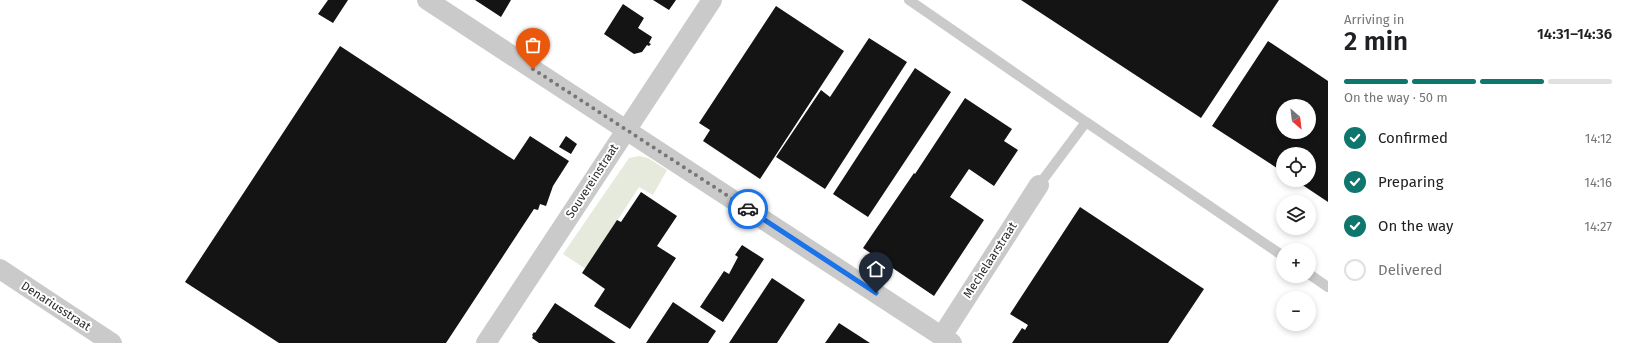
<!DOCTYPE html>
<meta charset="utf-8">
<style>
:root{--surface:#fff;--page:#f6f6f6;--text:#202124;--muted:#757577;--line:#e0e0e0;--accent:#0f766e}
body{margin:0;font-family:"Fira Sans",sans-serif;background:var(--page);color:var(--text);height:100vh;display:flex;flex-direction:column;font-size:15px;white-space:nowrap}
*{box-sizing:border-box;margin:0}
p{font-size:13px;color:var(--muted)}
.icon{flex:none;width:22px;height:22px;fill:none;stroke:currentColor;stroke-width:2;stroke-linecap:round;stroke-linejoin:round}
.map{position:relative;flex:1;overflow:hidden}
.side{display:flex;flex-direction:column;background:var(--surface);width:300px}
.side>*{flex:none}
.needle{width:26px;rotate:152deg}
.fabs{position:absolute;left:1276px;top:99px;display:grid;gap:8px}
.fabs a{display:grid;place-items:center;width:40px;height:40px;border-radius:50%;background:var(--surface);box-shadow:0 2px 6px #0003;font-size:20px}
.pin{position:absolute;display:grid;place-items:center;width:34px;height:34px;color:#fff;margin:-41px -17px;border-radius:50% 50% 50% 0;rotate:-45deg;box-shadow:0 0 4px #0007}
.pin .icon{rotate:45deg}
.courier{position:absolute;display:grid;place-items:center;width:40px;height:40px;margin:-20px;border:3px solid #1a73e8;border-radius:50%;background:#fff;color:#222;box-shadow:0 1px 5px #0007}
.headline em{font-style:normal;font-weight:600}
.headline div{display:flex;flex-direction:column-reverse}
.headline{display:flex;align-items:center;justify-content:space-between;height:68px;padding:0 16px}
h1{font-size:26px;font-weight:600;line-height:30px}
.bar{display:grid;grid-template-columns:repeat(4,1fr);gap:6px 4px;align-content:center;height:48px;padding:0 16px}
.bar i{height:5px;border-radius:3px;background:var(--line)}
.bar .on{background:var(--accent)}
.bar p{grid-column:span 4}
ol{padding:0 16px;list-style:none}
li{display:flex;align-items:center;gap:12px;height:44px}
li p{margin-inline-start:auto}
li .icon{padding:4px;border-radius:50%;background:var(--accent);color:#fff;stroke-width:4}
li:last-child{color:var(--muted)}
li i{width:22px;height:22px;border:2px solid var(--line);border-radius:50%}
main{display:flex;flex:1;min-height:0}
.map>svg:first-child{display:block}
.green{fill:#e5eadc}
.building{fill:#141414;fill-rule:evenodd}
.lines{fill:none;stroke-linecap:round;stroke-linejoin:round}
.lane{stroke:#cacaca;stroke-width:10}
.street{stroke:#cacaca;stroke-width:20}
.done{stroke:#767676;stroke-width:4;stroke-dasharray:0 7.2}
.route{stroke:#1a73e8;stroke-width:5}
.labels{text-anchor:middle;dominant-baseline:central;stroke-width:4;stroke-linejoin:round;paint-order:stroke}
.street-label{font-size:12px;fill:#2d2d2d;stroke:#fff}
</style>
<main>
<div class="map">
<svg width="1328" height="343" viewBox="0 0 1328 343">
<rect width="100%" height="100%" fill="#fff"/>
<path class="green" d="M639 156 648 158 667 170 653 195 639 187 586 269 563 254 629 158Z"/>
<path class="building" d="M328 0H348L333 23 318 14Z
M475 0H511L501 17Z
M653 0H676L669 10Z
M1021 0H1279L1201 118Z
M623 4 644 18 638 28 652 37 649 43 651 44 649 46 647 45 642 52 634 54 604 34Z
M776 6 844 51 760 179 703 141 710 130 699 123Z
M869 38 907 62 825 189 776 157 821 90 830 97Z
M1268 41 1328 81V202L1295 180H1309V154H1283V172L1212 126ZM1283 106H1309V132H1283Z
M340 46 514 160 530 136 569 161 553 186 546 206 540 204 538 210 534 209 446 343H279L185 282Z
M915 68 951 92 868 217 833 194Z
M965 98 1012 129 1004 141 1018 150 994 186 969 169 950 197 984 220 934 296 863 248 914 173 915 174Z
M566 136 577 144 571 154 559 147Z
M641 192 677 216 657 246 676 258 630 329 594 306 605 289 582 273 617 220 621 222Z
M1080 207 1204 289 1168 343H1012L1022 328 1025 330 1028 325 1010 314Z
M742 245 764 259 723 322 700 307 724 271 729 274 738 257 735 255Z
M772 278 805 300 777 343H729Z
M673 302 716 331 708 343H646Z
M555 303 616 343H539L532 338 533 336 532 335 534 332 535 333Z
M839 323 870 343H825Z"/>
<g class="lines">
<path class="lane" d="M909 0 1086 122
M1039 185 1086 122 1283 256
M1309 274 1328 287"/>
<path class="street" d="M427 0 952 343
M0 269 112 343
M942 336 1039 185
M486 343 712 0"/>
</g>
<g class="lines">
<path class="done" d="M533 69 748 209"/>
<path class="route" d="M748 209 876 293"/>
</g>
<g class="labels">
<g class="street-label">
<text transform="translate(592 181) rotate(-57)">Souvereinstraat</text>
<text transform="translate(990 260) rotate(-57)">Mechelaarstraat</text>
<text transform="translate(56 306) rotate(33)">Denariusstraat</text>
</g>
</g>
</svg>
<div class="fabs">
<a><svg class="needle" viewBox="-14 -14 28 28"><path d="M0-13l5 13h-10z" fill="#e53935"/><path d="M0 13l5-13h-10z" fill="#757577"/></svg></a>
<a><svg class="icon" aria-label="locate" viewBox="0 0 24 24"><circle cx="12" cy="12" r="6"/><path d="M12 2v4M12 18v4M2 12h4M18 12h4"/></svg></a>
<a><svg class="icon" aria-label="layers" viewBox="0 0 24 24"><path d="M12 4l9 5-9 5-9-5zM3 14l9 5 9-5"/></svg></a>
<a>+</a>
<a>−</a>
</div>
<div class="pin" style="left:533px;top:69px;background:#ea580c"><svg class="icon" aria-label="bag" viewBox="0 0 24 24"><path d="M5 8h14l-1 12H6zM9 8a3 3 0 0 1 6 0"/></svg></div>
<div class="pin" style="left:876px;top:293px;background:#1f2937"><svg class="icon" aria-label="home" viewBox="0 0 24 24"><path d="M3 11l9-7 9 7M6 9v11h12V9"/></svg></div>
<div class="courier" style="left:748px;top:209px"><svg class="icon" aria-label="car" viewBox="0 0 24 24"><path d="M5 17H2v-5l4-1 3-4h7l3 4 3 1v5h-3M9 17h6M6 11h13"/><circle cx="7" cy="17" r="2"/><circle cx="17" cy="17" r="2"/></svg></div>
</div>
<section class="side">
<div class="headline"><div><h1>2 min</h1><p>Arriving in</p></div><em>14:31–14:36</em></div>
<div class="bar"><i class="on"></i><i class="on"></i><i class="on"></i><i></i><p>On the way · 50 m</p></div>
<ol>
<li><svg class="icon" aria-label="check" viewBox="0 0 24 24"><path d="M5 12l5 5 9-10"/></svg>Confirmed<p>14:12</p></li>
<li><svg class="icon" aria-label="check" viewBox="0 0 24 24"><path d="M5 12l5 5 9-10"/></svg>Preparing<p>14:16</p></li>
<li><svg class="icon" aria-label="check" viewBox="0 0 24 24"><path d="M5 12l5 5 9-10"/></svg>On the way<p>14:27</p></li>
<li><i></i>Delivered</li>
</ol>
</section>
</main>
